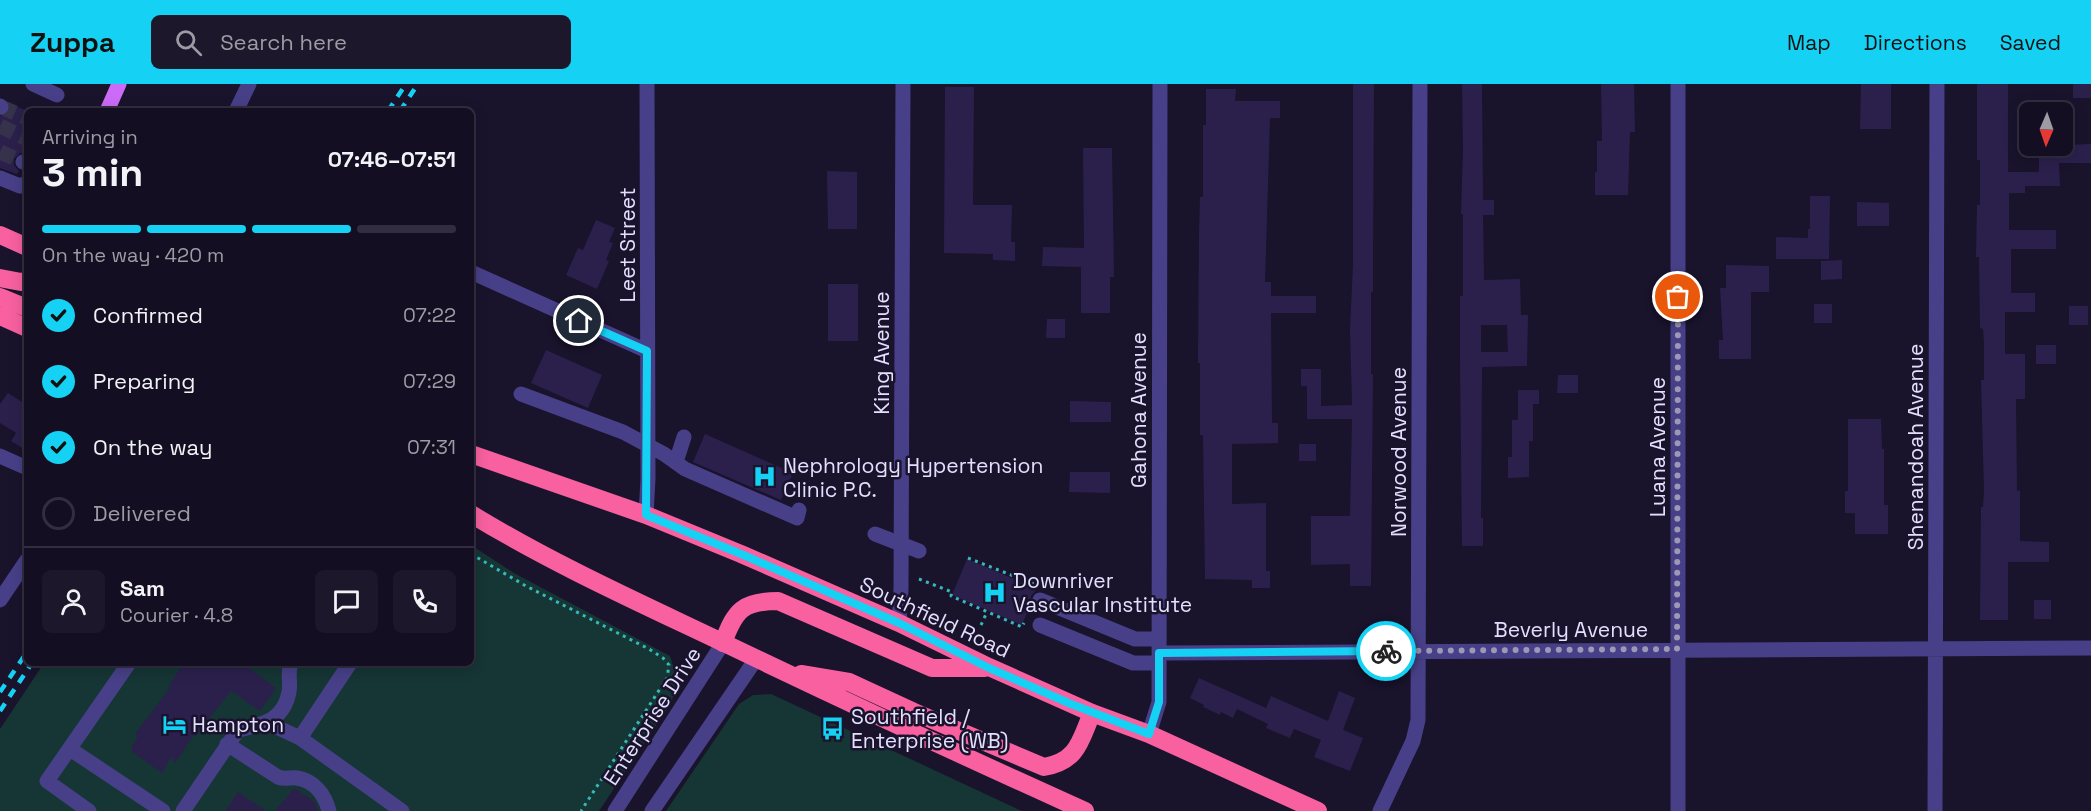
<!DOCTYPE html>
<meta charset="utf-8">
<style>
:root{--surface:#130e21;--page:#1c172a;--text:#f1f3f6;--muted:#9d9ca5;--line:#322e3f;--accent:#15d1f4}
body{margin:0;font-family:"Space Grotesk",sans-serif;background:var(--page);color:var(--text);height:100vh;display:flex;flex-direction:column;font-size:22px;white-space:nowrap}
*{box-sizing:border-box;margin:0}
p{font-size:20px;color:var(--muted)}
.icon{flex:none;width:33px;height:33px;fill:none;stroke:currentColor;stroke-width:2;stroke-linecap:round;stroke-linejoin:round}
.map{position:relative;flex:1;overflow:hidden}
.details{position:absolute;left:24px;top:24px;width:450px;height:558px;display:flex;flex-direction:column;background:var(--surface);border-radius:9px;box-shadow:0 3px 15px #0003,0 0 0 2px var(--line)}
.details>*{flex:none}
.needle{width:39px;rotate:182deg}
.controls{position:absolute;left:2019px;top:18px;display:grid;gap:12px}
.controls a{display:grid;place-items:center;width:54px;height:54px;border-radius:9px;background:var(--surface);box-shadow:0 3px 15px #0003,0 0 0 2px var(--line);font-size:30px}
.pin{position:absolute;display:grid;place-items:center;width:51px;height:51px;color:#fff;margin:-26px;border:3px solid #fff;border-radius:50%;box-shadow:0 2px 6px #0007}
.courier{position:absolute;display:grid;place-items:center;width:60px;height:60px;margin:-30px;border:4px solid #15d1f4;border-radius:50%;background:#fff;color:#222;box-shadow:0 2px 8px #0007}
.summary em{font-style:normal;font-weight:700}
.summary div{display:flex;flex-direction:column-reverse}
.summary{display:flex;align-items:center;justify-content:space-between;height:102px;padding:0 18px}
h1{font-size:39px;font-weight:700;line-height:45px}
.bar{display:grid;grid-template-columns:repeat(4,1fr);gap:9px 6px;align-content:center;height:72px;padding:0 18px}
.bar i{height:8px;border-radius:4px;background:var(--line)}
.bar .selected{background:var(--accent)}
.bar p{grid-column:span 4}
.line{display:flex;align-items:center;gap:15px;padding:0 18px;border-top:2px solid var(--line)}
.line div{flex:1}
.round{display:grid;place-items:center;flex:none;width:63px;height:63px;border-radius:9px;background:var(--page)}
ol{padding:0 18px;list-style:none}
li{display:flex;align-items:center;gap:18px;height:66px}
li p{margin-inline-start:auto}
li .icon{padding:6px;border-radius:50%;background:var(--accent);color:#111;stroke-width:4}
li:last-child{color:var(--muted)}
li i{width:33px;height:33px;border:3px solid var(--line);border-radius:50%}
header{display:flex;align-items:center;gap:36px;box-sizing:border-box;height:84px;padding:0 30px;background:var(--accent);color:#111}
header strong{font-size:28px}
nav{display:flex;gap:33px;margin-inline-start:auto;font-size:21px}
.search{width:420px;height:54px;background:var(--page);display:flex;align-items:center;gap:15px;box-sizing:border-box;padding:0 21px;border-radius:9px;color:var(--muted);font-size:22px}
.map>svg:first-child{display:block}
.green{fill:#163535}
.building{fill:#2b204c;fill-rule:evenodd}
.lines{fill:none;stroke-linecap:round;stroke-linejoin:round}
.minor-tunnel{stroke:#37324c;stroke-width:15;stroke-dasharray:15 8;stroke-linecap:butt}
.path{stroke:#37b9b9;stroke-width:3;stroke-dasharray:3 4.5;stroke-linecap:butt}
.minor{stroke:#474088;stroke-width:15}
.major{stroke:#cb6bf8;stroke-width:15}
.highway{stroke:#f860a0;stroke-width:18}
.rail{stroke:#15d1f4;stroke-width:4.5;stroke-dasharray:9 8;stroke-linecap:butt}
.done{stroke:#9d98b4;stroke-width:6;stroke-dasharray:0 10.8}
.route{stroke:#15d1f4;stroke-width:8}
.labels{text-anchor:middle;dominant-baseline:central;stroke-width:5;stroke-linejoin:round;paint-order:stroke}
.street-label{font-size:21px;fill:#e4dffe;stroke:#19132c}
.poi-label{font-size:21px;fill:#e4dffe;stroke:#19132c;text-anchor:start}
</style>
<header>
<strong>Zuppa</strong>
<div class="search"><svg class="icon" aria-label="search" viewBox="0 0 24 24"><circle cx="10" cy="10" r="6"/><path d="M15 15l6 6"/></svg>Search here</div>
<nav><a>Map</a><a>Directions</a><a>Saved</a></nav>
</header>
<div class="map">
<svg width="2091" height="727" viewBox="0 0 2091 727">
<rect width="100%" height="100%" fill="#19132c"/>
<path class="green" d="M471 461 514 489 670 572C677 593 679 600 670 621L599 727H0V645L44 579H471Z
M771 610 1022 727H666L739 620 753 611Z"/>
<path class="building" d="M1353 0H1374L1373 172V208H1371V290H1373L1371 502H1350V480L1311 481V432H1350L1352 335H1307V302H1301V285H1321V322L1352 321 1350 245 1353 180Z
M1462 0H1482L1483 116H1494V131H1483L1484 196 1520 195 1521 231H1528L1527 282 1482 283 1481 434H1483V462H1462L1460 277V212H1463V130H1461L1463 65ZM1481 241H1507L1508 268H1481Z
M1601 0H1634L1635 48H1630L1628 111H1595V88H1597V57H1602Z
M1861 0H1891V45H1860Z
M1977 0H2008V88H2039V62L2091 60V79H2059L2060 102H2025V109H2009V146H2056V165H2011V209H2035V228H2005V270H2025V315H2016L2017 407 2020 406V457L2049 458V478H2008V536H1980L1981 423H1983L1984 407 1981 296H1984V258L1983 245 1980 244 1979 173H1976L1977 121H1980V76H1977Z
M2073 0H2091V14H2073Z
M945 3H974L973 121H1012L1011 158H1015V177L993 176V170L944 169Z
M1206 5H1236L1235 17H1280V34H1270L1265 198H1271V212H1316V229H1271L1272 339H1278V359L1232 360V420L1266 419V487H1270V504H1252V496L1205 495 1203 351H1200V279H1198L1199 149 1200 113H1203V41H1206Z
M9 19 27 27V69H20L14 75V81L19 87 17 90 0 84V32L8 29 10 25Z
M1083 64H1112L1114 193H1110V229H1081V183L1042 182 1043 163 1084 164Z
M827 87 857 88V145H828Z
M1810 112H1830L1829 175H1776V153L1808 154V145H1810Z
M1857 118 1889 119V142H1857Z
M596 136 615 144 609 158 613 159 606 176 609 177 597 205 566 191 578 164 583 166Z
M1842 176V195L1821 196V177Z
M1726 181 1769 182V208H1751V275H1719V256H1723L1720 204H1726Z
M828 200H858V257H828Z
M1814 220H1832V239H1814Z
M2069 222H2088V241H2069Z
M1047 235H1065V254H1046Z
M2036 261H2056V280H2036Z
M546 266 602 291 588 324 531 299Z
M1558 291H1578V309H1557Z
M1518 306H1539V320H1533V357H1529V393L1508 394V373H1512V336H1518Z
M8 309 27 321V367L11 357 16 349 0 339V320Z
M1070 317 1111 318V338H1070Z
M1848 335H1881L1882 365H1884V421H1888V450H1855V429H1845V407H1848Z
M705 350 793 389 781 416 693 378Z
M1299 360H1316V377H1299Z
M1070 388H1110V409L1069 408Z
M967 475 1037 505 1031 512V519L1022 541 952 511Z
M2034 516H2051V535H2034Z
M184 579H242L276 604 260 627 231 607 195 652H193L175 679 171 673 162 689 131 667 133 663 132 662 138 652 135 650 170 604 168 603Z
M1199 594 1266 624 1271 612 1328 637 1339 607 1355 614 1343 646 1363 654 1350 687 1314 673 1321 656 1294 645 1290 654 1266 644 1268 640 1237 625 1233 634 1221 628 1220 631 1203 623 1204 621 1190 614Z
M294 704 314 717 319 727H275Z
M238 708 266 727H225Z"/>
<g class="lines">
<path class="minor-tunnel" d="M1 23 27 34
M0 42 27 55
M0 68 23 78"/>
<path class="path" d="M471 470 526 502 649 565 663 574 669 581 667 594 581 727
M968 474 1034 500
M919 495 952 508 951 512 1022 543 1024 539
M981 541 987 528"/>
<path class="minor" d="M33 0 57 11
M0 22 1 23
M236 27 249 0
M23 78 27 79
M0 94 20 102 27 99
M471 188 647 267
M521 310 623 348 664 370 685 385 797 434 799 426
M0 372 27 384
M676 378 684 353
M646 431 648 395 647 0
M875 450 919 467
M0 516 27 476
M1040 516 1135 555H1159
M899 539 901 505 903 0
M1040 541 1133 579H1159
M1159 569 2091 564
M268 639 300 654 402 727
M1149 650 1159 618 1160 0
M300 654 350 579
M227 660 278 693C285 696 290 693 297 694 315 697 325 711 329 727
M70 665 163 727
M89 727 47 697 129 579
M183 727 238 646C262 640 283 638 289 608 291 598 287 589 291 579
M615 727 723 559
M652 727 756 575
M1380 727 1413 657 1418 636 1420 0
M1678 727V0
M1935 727 1937 0"/>
<path class="major" d="M107 27 119 0"/>
<path class="highway" d="M0 151 27 163
M0 194 21 198 27 197
M0 213 27 224
M0 232 27 244
M471 370 646 431 741 470 899 539 989 583 1092 629 1149 650 1318 727
M471 430C553 480 640 519 726 560 845 617 965 673 1085 727
M723 559C735 526 743 517 778 517L932 584H985
M801 590 849 598 914 628 1044 683C1078 677 1080 657 1092 629"/>
<path class="rail" d="M388 27 406 0
M400 27 418 0
M0 608 27 568
M0 627 32 579"/>
</g>
<g class="lines">
<path class="done" d="M1386 567 1677 565 1678 213"/>
<path class="route" d="M579 237 647 267 646 431 741 470 899 539 989 584 1071 620 1149 650 1159 618V569L1386 567"/>
</g>
<defs>
<symbol id="hospital-bare" viewBox="-9 -9 18 18"><path d="M-5-5h3v3.5h4V-5h3V5h-3V1.5h-4V5h-3Z" fill="#15d1f4" stroke="#19132c" stroke-width="2.5" paint-order="stroke"/></symbol>
<symbol id="hotel-bare" viewBox="-9 -9 18 18"><path d="M-6-4.5h1.5V1H6V5H4.5V3h-9V5H-6ZM-4 0a1.8 1.8 0 1 1 3.6 0ZM.5 0V-2.5h3Q6-2.5 6 0Z" fill="#15d1f4" stroke="#19132c" stroke-width="2.5" paint-order="stroke"/></symbol>
<symbol id="bus-bare" viewBox="-9 -9 18 18"><path d="M-5-6H5V4H4V6H2V4H-2V6H-4V4H-5ZM-3.5-4V0h7V-4ZM-3.5 1.2v1.5H-2V1.2ZM2 1.2v1.5H3.5V1.2Z" fill="#15d1f4" stroke="#19132c" stroke-width="2.5" paint-order="stroke"/></symbol>
</defs>
<g fill-rule="evenodd">
<use href="#hospital-bare" x="748" y="376" width="33" height="33"/>
<use href="#hospital-bare" x="978" y="492" width="33" height="33"/>
<use href="#hotel-bare" x="158" y="624" width="33" height="33"/>
<use href="#bus-bare" x="816" y="628" width="33" height="33"/>
</g>
<g class="labels">
<g class="street-label">
<text transform="translate(627 161) rotate(-90)">Leet Street</text>
<text transform="translate(881 269) rotate(-90)">King Avenue</text>
<text transform="translate(1138 326) rotate(-90)">Gahona Avenue</text>
<text transform="translate(1657 363) rotate(-90)">Luana Avenue</text>
<text transform="translate(1915 363) rotate(-90)">Shenandoah Avenue</text>
<text transform="translate(1398 368) rotate(-90)">Norwood Avenue</text>
<text transform="translate(935 533) rotate(25)">Southfield Road</text>
<text x="1571" y="545">Beverly Avenue</text>
<text transform="translate(652 632) rotate(-57)">Enterprise Drive</text>
</g>
<g class="poi-label">
<text x="783" y="381">Nephrology Hypertension<tspan x="783" dy="24">Clinic P.C.</tspan></text>
<text x="1013" y="496">Downriver<tspan x="1013" dy="24">Vascular Institute</tspan></text>
<text x="851" y="632">Southfield /<tspan x="851" dy="24">Enterprise (WB)</tspan></text>
<text x="192" y="640">Hampton</text>
</g>
</g>
</svg>
<div class="controls">
<a><svg class="needle" viewBox="-14 -14 28 28"><path d="M0-13l5 13h-10z" fill="#e53935"/><path d="M0 13l5-13h-10z" fill="#9d9ca5"/></svg></a>
</div>
<div class="pin" style="left:1678px;top:213px;background:#ea580c"><svg class="icon" aria-label="bag" viewBox="0 0 24 24"><path d="M5 8h14l-1 12H6zM9 8a3 3 0 0 1 6 0"/></svg></div>
<div class="pin" style="left:579px;top:237px;background:#1f2937"><svg class="icon" aria-label="home" viewBox="0 0 24 24"><path d="M3 11l9-7 9 7M6 9v11h12V9"/></svg></div>
<div class="courier" style="left:1386px;top:567px"><svg class="icon" aria-label="bike" viewBox="0 0 24 24"><circle cx="6" cy="16" r="4"/><circle cx="18" cy="16" r="4"/><path d="M6 16l4-8h5l3 8M10 8l3 8H6M13 5h3"/></svg></div>
<section class="details">
<div class="summary"><div><h1>3 min</h1><p>Arriving in</p></div><em>07:46–07:51</em></div>
<div class="bar"><i class="selected"></i><i class="selected"></i><i class="selected"></i><i></i><p>On the way · 420 m</p></div>
<ol>
<li><svg class="icon" aria-label="check" viewBox="0 0 24 24"><path d="M5 12l5 5 9-10"/></svg>Confirmed<p>07:22</p></li>
<li><svg class="icon" aria-label="check" viewBox="0 0 24 24"><path d="M5 12l5 5 9-10"/></svg>Preparing<p>07:29</p></li>
<li><svg class="icon" aria-label="check" viewBox="0 0 24 24"><path d="M5 12l5 5 9-10"/></svg>On the way<p>07:31</p></li>
<li><i></i>Delivered</li>
</ol>
<div class="line" style="height:108px"><a class="round"><svg class="icon" aria-label="person" viewBox="0 0 24 24"><circle cx="12" cy="8" r="4"/><path d="M4 21q1-7 8-7t8 7"/></svg></a><div><b>Sam</b><p>Courier · 4.8</p></div><a class="round"><svg class="icon" aria-label="chat" viewBox="0 0 24 24"><path d="M4 5h16v11H9l-5 4z"/></svg></a><a class="round"><svg class="icon" aria-label="phone" viewBox="0 0 24 24"><path d="M5 4h4l2 5-3 2q2 4 5 5l2-3 5 2v4C11 20 4 13 5 4z"/></svg></a></div>
</section>
</div>
